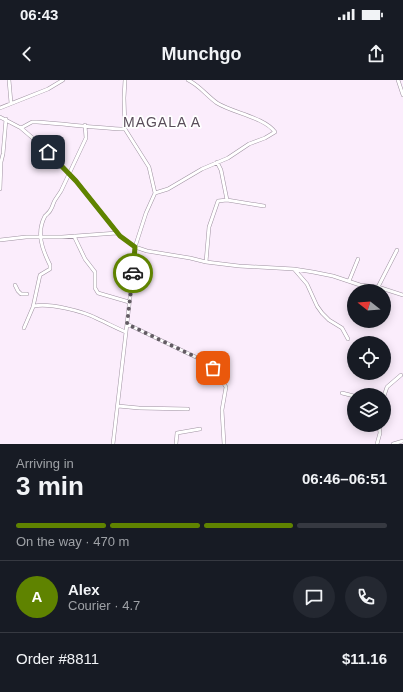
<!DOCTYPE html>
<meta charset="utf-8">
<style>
:root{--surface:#171b24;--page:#242831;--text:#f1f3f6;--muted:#9ea1a6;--line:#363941;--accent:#5f8300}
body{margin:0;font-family:Arial,sans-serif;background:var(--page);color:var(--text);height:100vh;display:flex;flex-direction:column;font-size:15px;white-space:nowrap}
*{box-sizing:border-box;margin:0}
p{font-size:13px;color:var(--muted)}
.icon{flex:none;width:22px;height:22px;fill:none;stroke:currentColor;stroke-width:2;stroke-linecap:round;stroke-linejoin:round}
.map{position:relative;height:364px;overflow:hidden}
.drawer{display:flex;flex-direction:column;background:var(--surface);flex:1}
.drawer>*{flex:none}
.needle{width:26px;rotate:287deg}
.fabs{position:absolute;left:347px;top:204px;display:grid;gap:8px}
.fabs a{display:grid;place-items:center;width:44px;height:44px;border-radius:50%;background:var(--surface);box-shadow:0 2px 10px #0003;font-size:20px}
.pin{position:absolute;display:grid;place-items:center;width:34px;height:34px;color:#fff;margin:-17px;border-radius:8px;box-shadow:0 2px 6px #0006}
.courier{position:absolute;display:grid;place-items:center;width:40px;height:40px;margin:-20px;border:3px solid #5f8300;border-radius:50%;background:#fff;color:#222;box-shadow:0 1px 5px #0007}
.head em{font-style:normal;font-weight:800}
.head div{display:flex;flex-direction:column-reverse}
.head{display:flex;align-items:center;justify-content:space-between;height:68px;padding:0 16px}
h1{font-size:26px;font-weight:800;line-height:30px}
.bar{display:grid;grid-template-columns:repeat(4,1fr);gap:6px 4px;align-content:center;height:48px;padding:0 16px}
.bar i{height:5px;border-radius:3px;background:var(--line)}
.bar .selected{background:var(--accent)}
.bar p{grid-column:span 4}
.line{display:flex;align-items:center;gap:10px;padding:0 16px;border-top:1px solid var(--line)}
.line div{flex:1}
.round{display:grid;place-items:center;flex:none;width:42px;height:42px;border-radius:21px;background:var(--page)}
.status{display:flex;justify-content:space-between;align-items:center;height:28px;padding:0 20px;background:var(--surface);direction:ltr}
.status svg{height:11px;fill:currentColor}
header{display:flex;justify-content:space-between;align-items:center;height:52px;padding:0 16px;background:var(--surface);font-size:18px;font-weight:800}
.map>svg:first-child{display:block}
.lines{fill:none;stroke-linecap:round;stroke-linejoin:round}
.minor-casing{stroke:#9f92a1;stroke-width:4}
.minor{stroke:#fff;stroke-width:3}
.done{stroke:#625b63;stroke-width:4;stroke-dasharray:0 7.2}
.route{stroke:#5f8300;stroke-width:5}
.labels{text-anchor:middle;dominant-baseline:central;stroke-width:3.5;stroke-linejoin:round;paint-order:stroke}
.quarter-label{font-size:14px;letter-spacing:1px;fill:#594d5a;stroke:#fff}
</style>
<div class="status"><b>06:43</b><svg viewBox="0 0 49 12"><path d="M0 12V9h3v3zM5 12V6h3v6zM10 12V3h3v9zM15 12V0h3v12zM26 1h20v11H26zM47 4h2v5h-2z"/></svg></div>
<header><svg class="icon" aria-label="back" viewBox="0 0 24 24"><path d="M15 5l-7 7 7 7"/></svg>Munchgo<svg class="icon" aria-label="share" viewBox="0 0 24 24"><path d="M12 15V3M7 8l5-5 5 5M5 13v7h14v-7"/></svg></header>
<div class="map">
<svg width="403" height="364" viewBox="0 0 403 364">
<rect width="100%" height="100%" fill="#fbedfc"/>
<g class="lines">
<defs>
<path id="minor" d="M9 0 11 23
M398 0 403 15
M0 28 48 9 63 0
M0 37 21 48 42 66 76 101 120 156 135 167 147 171 190 178 206 182 239 186 294 189 313 192 333 196 360 205 378 207 403 215
M21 48 32 42H37C67 44 96 48 125 49
M217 82 221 90 227 120
M0 109 1 82 3 74 6 39
M155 113 168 109 202 89 228 78 249 64 265 58 275 52C264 37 233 33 217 23 207 16 199 5 188 0
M74 156 85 179 95 192V208L98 213 129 222
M0 160 26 157H62L117 153
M206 182 209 147 218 121 227 120 264 126
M294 189 307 204 317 226 322 233 329 240 342 248 348 259
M349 201 358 179
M15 205 18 211 21 214H27
M378 207 397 170
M34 226C50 223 83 231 98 239 107 243 116 248 126 252
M127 244 206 282 218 294 226 307 222 330 224 364
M24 248 33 227 40 195 50 189V185C42 169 36 153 45 136 47 134 50 132 51 129 53 126 53 123 55 120L61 111 86 58 85 45
M342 313 354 316
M384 316 387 307 401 295
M118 326 139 328 188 329
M113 364 134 183 135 167 146 133 155 113 149 87 125 49 124 18 125 0
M176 364 177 353 200 349
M377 364 380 353 379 345
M393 364 403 361"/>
</defs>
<use href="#minor" class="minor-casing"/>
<use href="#minor" class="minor"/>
</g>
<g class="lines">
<path class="done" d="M133 193 127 244 206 282 213 288"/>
<path class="route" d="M48 72 76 101 120 156 135 167 133 193"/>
</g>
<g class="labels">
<g class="quarter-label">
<text x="162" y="42">MAGALA A</text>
</g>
</g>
</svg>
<div class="fabs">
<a><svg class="needle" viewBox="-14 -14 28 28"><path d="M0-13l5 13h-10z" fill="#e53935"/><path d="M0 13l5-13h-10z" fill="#9ea1a6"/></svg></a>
<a><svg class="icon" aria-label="locate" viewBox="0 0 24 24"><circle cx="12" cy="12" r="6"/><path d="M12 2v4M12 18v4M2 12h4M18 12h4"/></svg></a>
<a><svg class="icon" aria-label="layers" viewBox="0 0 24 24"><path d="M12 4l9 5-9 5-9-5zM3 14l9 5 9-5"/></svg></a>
</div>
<div class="pin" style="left:213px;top:288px;background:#ea580c"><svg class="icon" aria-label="bag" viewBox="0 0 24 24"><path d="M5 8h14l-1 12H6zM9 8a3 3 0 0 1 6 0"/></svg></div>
<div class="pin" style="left:48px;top:72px;background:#1f2937"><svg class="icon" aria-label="home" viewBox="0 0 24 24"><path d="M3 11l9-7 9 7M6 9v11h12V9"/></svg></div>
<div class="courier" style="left:133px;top:193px"><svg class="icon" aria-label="car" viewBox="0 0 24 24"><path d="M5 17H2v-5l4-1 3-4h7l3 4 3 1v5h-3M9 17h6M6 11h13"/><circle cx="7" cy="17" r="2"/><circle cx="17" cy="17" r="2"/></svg></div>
</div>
<section class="drawer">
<div class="head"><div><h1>3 min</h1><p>Arriving in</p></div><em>06:46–06:51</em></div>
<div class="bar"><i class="selected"></i><i class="selected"></i><i class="selected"></i><i></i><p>On the way · 470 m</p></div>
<div class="line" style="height:72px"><b class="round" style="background:var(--accent);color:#fff">A</b><div><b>Alex</b><p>Courier · 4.7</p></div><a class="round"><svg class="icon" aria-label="chat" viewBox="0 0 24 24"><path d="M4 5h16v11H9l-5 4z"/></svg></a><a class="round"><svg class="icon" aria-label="phone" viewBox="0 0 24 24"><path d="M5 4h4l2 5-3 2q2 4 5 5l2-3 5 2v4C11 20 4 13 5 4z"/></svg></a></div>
<div class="line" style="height:52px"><div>Order #8811</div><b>$11.16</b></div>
</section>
